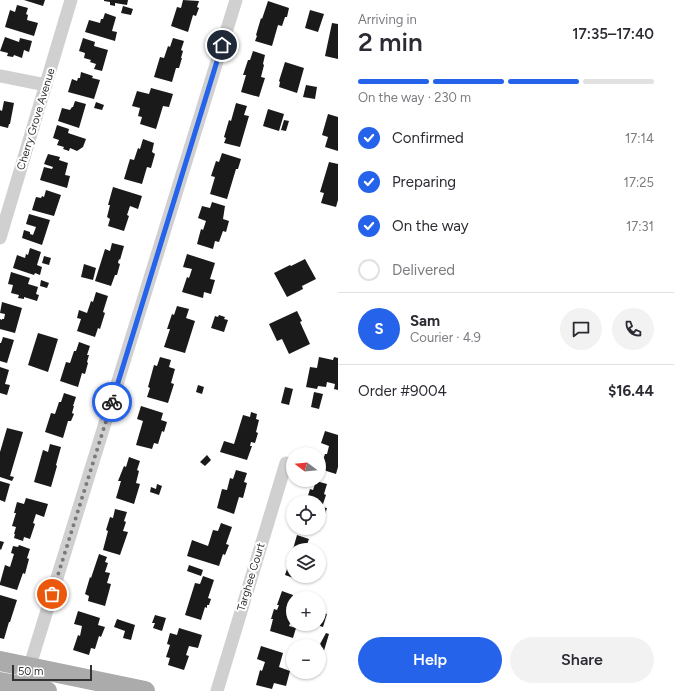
<!DOCTYPE html>
<meta charset="utf-8">
<style>
:root{--surface:#fff;--page:#f2f2f3;--text:#2b2b33;--muted:#7c7c81;--line:#e1e1e2;--accent:#2563eb}
body{margin:0;font-family:Figtree,sans-serif;background:var(--page);color:var(--text);height:100vh;display:flex;flex-direction:column;font-size:15px;white-space:nowrap}
*{box-sizing:border-box;margin:0}
p{font-size:13px;color:var(--muted)}
.icon{flex:none;width:22px;height:22px;fill:none;stroke:currentColor;stroke-width:2;stroke-linecap:round;stroke-linejoin:round}
.map{position:relative;flex:1;overflow:hidden}
.panel{display:flex;flex-direction:column;background:var(--surface);width:336px}
.panel>*{flex:none}
.needle{width:26px;rotate:286deg}
.tools{position:absolute;left:286px;top:447px;display:grid;gap:8px}
.tools a{display:grid;place-items:center;width:40px;height:40px;border-radius:50%;background:var(--surface);box-shadow:0 1px 3px #0004;font-size:20px}
.scale{position:absolute;left:12px;bottom:10px;width:80px;box-sizing:border-box;padding-left:4px;border:2px solid #333;border-top:0;font-size:11px;line-height:14px;white-space:nowrap;color:#333;-webkit-text-stroke:3px #fff;paint-order:stroke}
.pin{position:absolute;display:grid;place-items:center;width:34px;height:34px;color:#fff;margin:-17px;border:2px solid #fff;border-radius:50%;box-shadow:0 1px 4px #0007}
.courier{position:absolute;display:grid;place-items:center;width:40px;height:40px;margin:-20px;border:3px solid #2563eb;border-radius:50%;background:#fff;color:#222;box-shadow:0 1px 5px #0007}
.summary em{font-style:normal;font-weight:600}
.summary div{display:flex;flex-direction:column-reverse}
.summary{display:flex;align-items:center;justify-content:space-between;height:68px;padding:0 20px}
h1{font-size:26px;font-weight:600;line-height:30px}
.bar{display:grid;grid-template-columns:repeat(4,1fr);gap:6px 4px;align-content:center;height:48px;padding:0 20px}
.bar i{height:5px;border-radius:3px;background:var(--line)}
.bar .active{background:var(--accent)}
.bar p{grid-column:span 4}
.line{display:flex;align-items:center;gap:10px;padding:0 20px;border-top:1px solid var(--line)}
.line div{flex:1}
.round{display:grid;place-items:center;flex:none;width:42px;height:42px;border-radius:21px;background:var(--page)}
ol{padding:0 20px;list-style:none}
li{display:flex;align-items:center;gap:12px;height:44px}
li p{margin-inline-start:auto}
li .icon{padding:4px;border-radius:50%;background:var(--accent);color:#fff;stroke-width:4}
li:last-child{color:var(--muted)}
li i{width:22px;height:22px;border:2px solid var(--line);border-radius:50%}
.primary-button{display:flex;gap:8px;margin-top:auto;padding:8px 20px}
.primary-button a{flex:1;height:46px;border-radius:24px;background:var(--accent);color:#fff;font-size:16px;font-weight:600;line-height:46px;text-align:center}
.primary-button a+a{background:var(--page);color:var(--text)}
main{display:flex;flex:1;min-height:0}
.map>svg:first-child{display:block}
.building{fill:#1a1a1a}
.lines{fill:none;stroke-linecap:round;stroke-linejoin:round}
.street{stroke:#d0d0d0;stroke-width:13}
.primary{stroke:#ababab;stroke-width:20}
.done{stroke:#7a7a7a;stroke-width:4;stroke-dasharray:0 7.2}
.route{stroke:#2563eb;stroke-width:5}
.labels{text-anchor:middle;dominant-baseline:central;stroke-width:4;stroke-linejoin:round;paint-order:stroke}
.street-label{font-size:11px;fill:#333;stroke:#fff}
</style>
<main>
<div class="map">
<svg width="338" height="691" viewBox="0 0 338 691">
<rect width="100%" height="100%" fill="#fff"/>
<path class="building" d="M24 0H45L43 6Z
M104 0H128L127 5 115 3V6L110 5V2L104 1Z
M183 0 199 1 197 7 199 8 196 16 193 15 188 32 171 26 177 7 181 8Z
M268 1 289 8 287 17H285L282 26 278 25 272 46 255 41 257 36 256 35 261 18 262 19Z
M17 5 28 8 26 14 28 15 27 20 38 23 34 36 5 27 10 10 15 12Z
M123 6 133 9 131 15 121 13Z
M310 10 324 14 318 32 305 28Z
M105 13 116 17 112 31 117 32 115 41 85 32 89 20 100 23 101 19H103Z
M332 23 338 24V59L325 56Z
M5 37 19 42 20 38 32 41 29 52 24 50 22 58 14 55 13 57 7 56 8 53 0 51Z
M83 38 95 42 94 46 108 50 102 71 94 69 96 64 90 62 91 60 84 58 85 53 79 51Z
M173 38 184 41 181 50 183 51 181 58H182L179 68H176L172 82 154 77 160 57 164 58 168 46 170 47Z
M253 51 265 55 263 64 264 65 261 77 265 78 259 97 241 92 246 75H243L248 60H250Z
M285 62 304 68 297 93 279 87 280 82 279 81Z
M81 72 93 76 92 78 100 80 94 99 68 92 72 79 77 81 78 78H80Z
M306 85 317 87 315 99 303 97Z
M151 88 173 94 169 107 163 106 156 129 140 124 142 117 138 116 140 108 132 106 137 91 149 94Z
M4 101 14 103 10 124H9L8 128 0 126V110L2 111Z
M75 101 86 104 79 128 58 121 62 108 70 110 72 107H73Z
M96 102 104 105 102 110 94 108Z
M236 103 247 106 244 115 249 116 240 147 224 143 226 138 224 137 229 120 231 121Z
M268 109 284 114 279 131 263 126Z
M328 114 338 117V151L325 147 328 137 322 135Z
M284 120 289 121 286 131 281 130Z
M57 125 69 129 68 133 86 139 83 147 77 151 70 148 69 151 63 149 64 147 57 145 59 140 53 138Z
M143 139 154 143 152 152 155 154 151 168 147 167 142 184 124 179 130 159 134 160 138 148 140 149Z
M222 153 241 159 238 169H236L227 199 210 194 215 177 211 176 216 161 219 162Z
M48 154 60 157 59 160 68 163 65 175 70 176 67 188 40 180 44 167 52 169 53 167 44 164Z
M329 162 338 164V200L336 207 321 203 324 193 320 192Z
M113 187 142 196 138 209 130 206 127 215 129 216 124 231 108 226 110 219 107 217 110 205H108Z
M46 190 61 195 54 216 32 210 36 197 41 198 42 196 44 197Z
M212 202 225 206 223 219 229 221 226 232 223 231 219 242 215 241 213 249 197 244 201 229 203 230 206 221 198 218 202 206 210 208Z
M29 214 50 220 42 245 22 238 24 230 30 232V234L33 235 36 227 26 224Z
M112 243 124 246 120 260 119 259 118 263 120 264 117 275H115L111 286 95 281 105 249 110 251Z
M30 248 41 252 37 265 42 267 40 275 35 273 34 275 13 268 17 255 25 258 26 254 28 255Z
M187 254 215 263 210 279 215 280 211 294 204 292 203 298 182 292 187 277 189 278 192 269 183 267Z
M44 256 51 258 49 265 42 263Z
M305 259 316 279 302 286 303 289 287 297 274 273 290 265 291 266Z
M84 264 96 268 93 280 81 277Z
M11 272 30 278 28 284 38 287 36 294 39 295 37 301 24 297V299L18 298 19 295 11 293 13 285 8 284Z
M41 280 49 283 47 288 40 286Z
M96 292 108 296 103 312 105 313 100 329 98 328 95 337 77 331 81 319 77 318 79 310 87 313 91 301 93 302Z
M2 302 22 308 15 333 0 329V319L2 320V319H4L5 314 0 313Z
M177 306 189 309 186 318 195 321 185 353 164 347 170 329H167L172 314 174 315Z
M297 311 302 321 300 322 310 344 289 354 282 339 277 341 269 324Z
M219 315 225 317 224 319 228 320 224 332 211 328 215 316 218 317Z
M38 333 58 339 48 372 28 365Z
M3 337 14 340 7 363 0 361V343H1Z
M79 342 90 346 87 355H89L87 362 88 363 85 374 82 373 78 387 60 381 66 362 70 363 74 351H76Z
M160 357 171 360 169 367 175 369 171 383 174 384 168 403 147 397 150 388 148 387 154 365 157 366Z
M319 357 333 360 334 357 338 358V390L334 389 335 384 327 382 326 387 318 386 317 389 306 387 310 367 317 368Z
M0 367 9 370 5 384 10 385 7 395 0 393Z
M198 385 204 387 202 394 196 392Z
M285 387 293 389 289 405 281 403Z
M314 392 323 394 319 409 311 407Z
M64 393 76 397 73 406H74L72 413 74 414 71 421H68L63 438 45 432 51 413 55 414 59 402H61Z
M141 406 163 413 161 420 167 422 164 432 162 431 158 444 154 443 152 449 136 445 143 421 137 419Z
M251 412 257 414 256 419 259 420 256 432 258 433 255 443 251 442 250 446H252L247 460 220 452 224 441 234 444 243 415 250 417Z
M7 428 23 432 10 476 14 477 12 481 0 477V452Z
M325 431 338 435V467L336 474 320 469 325 454H327L329 446 321 443Z
M50 444 61 447 56 465 57 466 51 487 34 482 43 450 48 452Z
M207 455 211 460 205 466 200 462Z
M129 457 140 461 137 470 139 471 136 483 140 484 134 504 116 498 121 481H118L124 466 126 467Z
M236 470 247 473 244 482 247 483 243 498 239 497 234 514 217 508 222 489 227 490 230 478 233 479Z
M0 481 10 484 5 502 0 500Z
M316 481 327 484 324 494 326 495 322 507 327 508 321 528 319 527V502H306L310 489 313 490Z
M157 484 162 486 159 495 150 492 151 487 156 489Z
M26 498 48 504 44 517 36 514 33 523 35 524 30 539 24 537 23 541 14 538 15 534H14L16 527 12 526 16 513H14L17 502 24 504Z
M115 509 127 512 124 521 126 522 123 531 128 532 120 555 103 550 108 531 106 530 110 517 113 518Z
M221 523 232 527 226 544 229 545 225 555 223 554 219 566 187 556 192 540 208 546 213 530 218 531Z
M297 535 309 539 306 547 314 550 293 549Z
M0 541 4 542 1 550 0 549Z
M19 545 30 549 27 558 29 559 25 574 23 573 17 590 0 585V583L5 565 10 567 14 554 11 553 13 546 18 547Z
M289 553 293 554V576H303L302 581 285 575 289 563H286Z
M99 554 107 557 105 562 108 563 105 572 110 573 107 583 111 584 105 606 88 601 89 596 85 594 90 577 91 578Z
M189 565 203 570 201 576 187 571Z
M203 576 214 580 208 598 211 599 209 605H207V608L205 607 201 620 185 615 195 583 200 584Z
M282 591 293 595 291 603 293 604V616L289 626 296 628 293 638 270 631 273 619H271L274 609 277 610 279 605H277Z
M0 595 17 600 10 622H9L4 639 0 638Z
M78 611 100 618 98 625 105 627 101 637 99 636 95 649 91 648 89 655 73 650 78 635 80 636 82 626 74 624Z
M319 611 327 614 323 627 314 624H319Z
M155 615 166 618 162 631 153 628 155 623H152Z
M117 619 135 625 131 640 123 638 125 631 114 627Z
M179 628 202 635 198 648 189 646 186 655 189 656 184 670 168 665 170 658 166 657 170 645 167 644 170 633 177 635Z
M326 633 329 634 323 654 319 653 321 645 320 644Z
M261 646 283 653 279 667 290 671 286 686 274 683 272 689 256 685 260 670 262 671 265 662 257 659Z"/>
<g class="lines">
<path class="street" d="M0 76 46 85
M0 238 71 0
M27 675 236 0
M217 691 286 463"/>
<path class="primary" d="M0 661 145 691
M0 682 47 691"/>
</g>
<g class="lines">
<path class="done" d="M52 594 112 402"/>
<path class="route" d="M112 402 222 45"/>
</g>
<g class="labels">
<g class="street-label">
<text transform="translate(36 119) rotate(-73)">Cherry Grove Avenue</text>
<text transform="translate(251 577) rotate(-73)">Targhee Court</text>
</g>
</g>
</svg>
<div class="tools">
<a><svg class="needle" viewBox="-14 -14 28 28"><path d="M0-13l5 13h-10z" fill="#e53935"/><path d="M0 13l5-13h-10z" fill="#7c7c81"/></svg></a>
<a><svg class="icon" aria-label="locate" viewBox="0 0 24 24"><circle cx="12" cy="12" r="6"/><path d="M12 2v4M12 18v4M2 12h4M18 12h4"/></svg></a>
<a><svg class="icon" aria-label="layers" viewBox="0 0 24 24"><path d="M12 4l9 5-9 5-9-5zM3 14l9 5 9-5"/></svg></a>
<a>+</a>
<a>−</a>
</div>
<div class="scale">50 m</div>
<div class="pin" style="left:52px;top:594px;background:#ea580c"><svg class="icon" aria-label="bag" viewBox="0 0 24 24"><path d="M5 8h14l-1 12H6zM9 8a3 3 0 0 1 6 0"/></svg></div>
<div class="pin" style="left:222px;top:45px;background:#1f2937"><svg class="icon" aria-label="home" viewBox="0 0 24 24"><path d="M3 11l9-7 9 7M6 9v11h12V9"/></svg></div>
<div class="courier" style="left:112px;top:402px"><svg class="icon" aria-label="bike" viewBox="0 0 24 24"><circle cx="6" cy="16" r="4"/><circle cx="18" cy="16" r="4"/><path d="M6 16l4-8h5l3 8M10 8l3 8H6M13 5h3"/></svg></div>
</div>
<section class="panel">
<div class="summary"><div><h1>2 min</h1><p>Arriving in</p></div><em>17:35–17:40</em></div>
<div class="bar"><i class="active"></i><i class="active"></i><i class="active"></i><i></i><p>On the way · 230 m</p></div>
<ol>
<li><svg class="icon" aria-label="check" viewBox="0 0 24 24"><path d="M5 12l5 5 9-10"/></svg>Confirmed<p>17:14</p></li>
<li><svg class="icon" aria-label="check" viewBox="0 0 24 24"><path d="M5 12l5 5 9-10"/></svg>Preparing<p>17:25</p></li>
<li><svg class="icon" aria-label="check" viewBox="0 0 24 24"><path d="M5 12l5 5 9-10"/></svg>On the way<p>17:31</p></li>
<li><i></i>Delivered</li>
</ol>
<div class="line" style="height:72px"><b class="round" style="background:var(--accent);color:#fff">S</b><div><b>Sam</b><p>Courier · 4.9</p></div><a class="round"><svg class="icon" aria-label="chat" viewBox="0 0 24 24"><path d="M4 5h16v11H9l-5 4z"/></svg></a><a class="round"><svg class="icon" aria-label="phone" viewBox="0 0 24 24"><path d="M5 4h4l2 5-3 2q2 4 5 5l2-3 5 2v4C11 20 4 13 5 4z"/></svg></a></div>
<div class="line" style="height:52px"><div>Order #9004</div><b>$16.44</b></div>
<div class="primary-button"><a>Help</a><a>Share</a></div>
</section>
</main>
